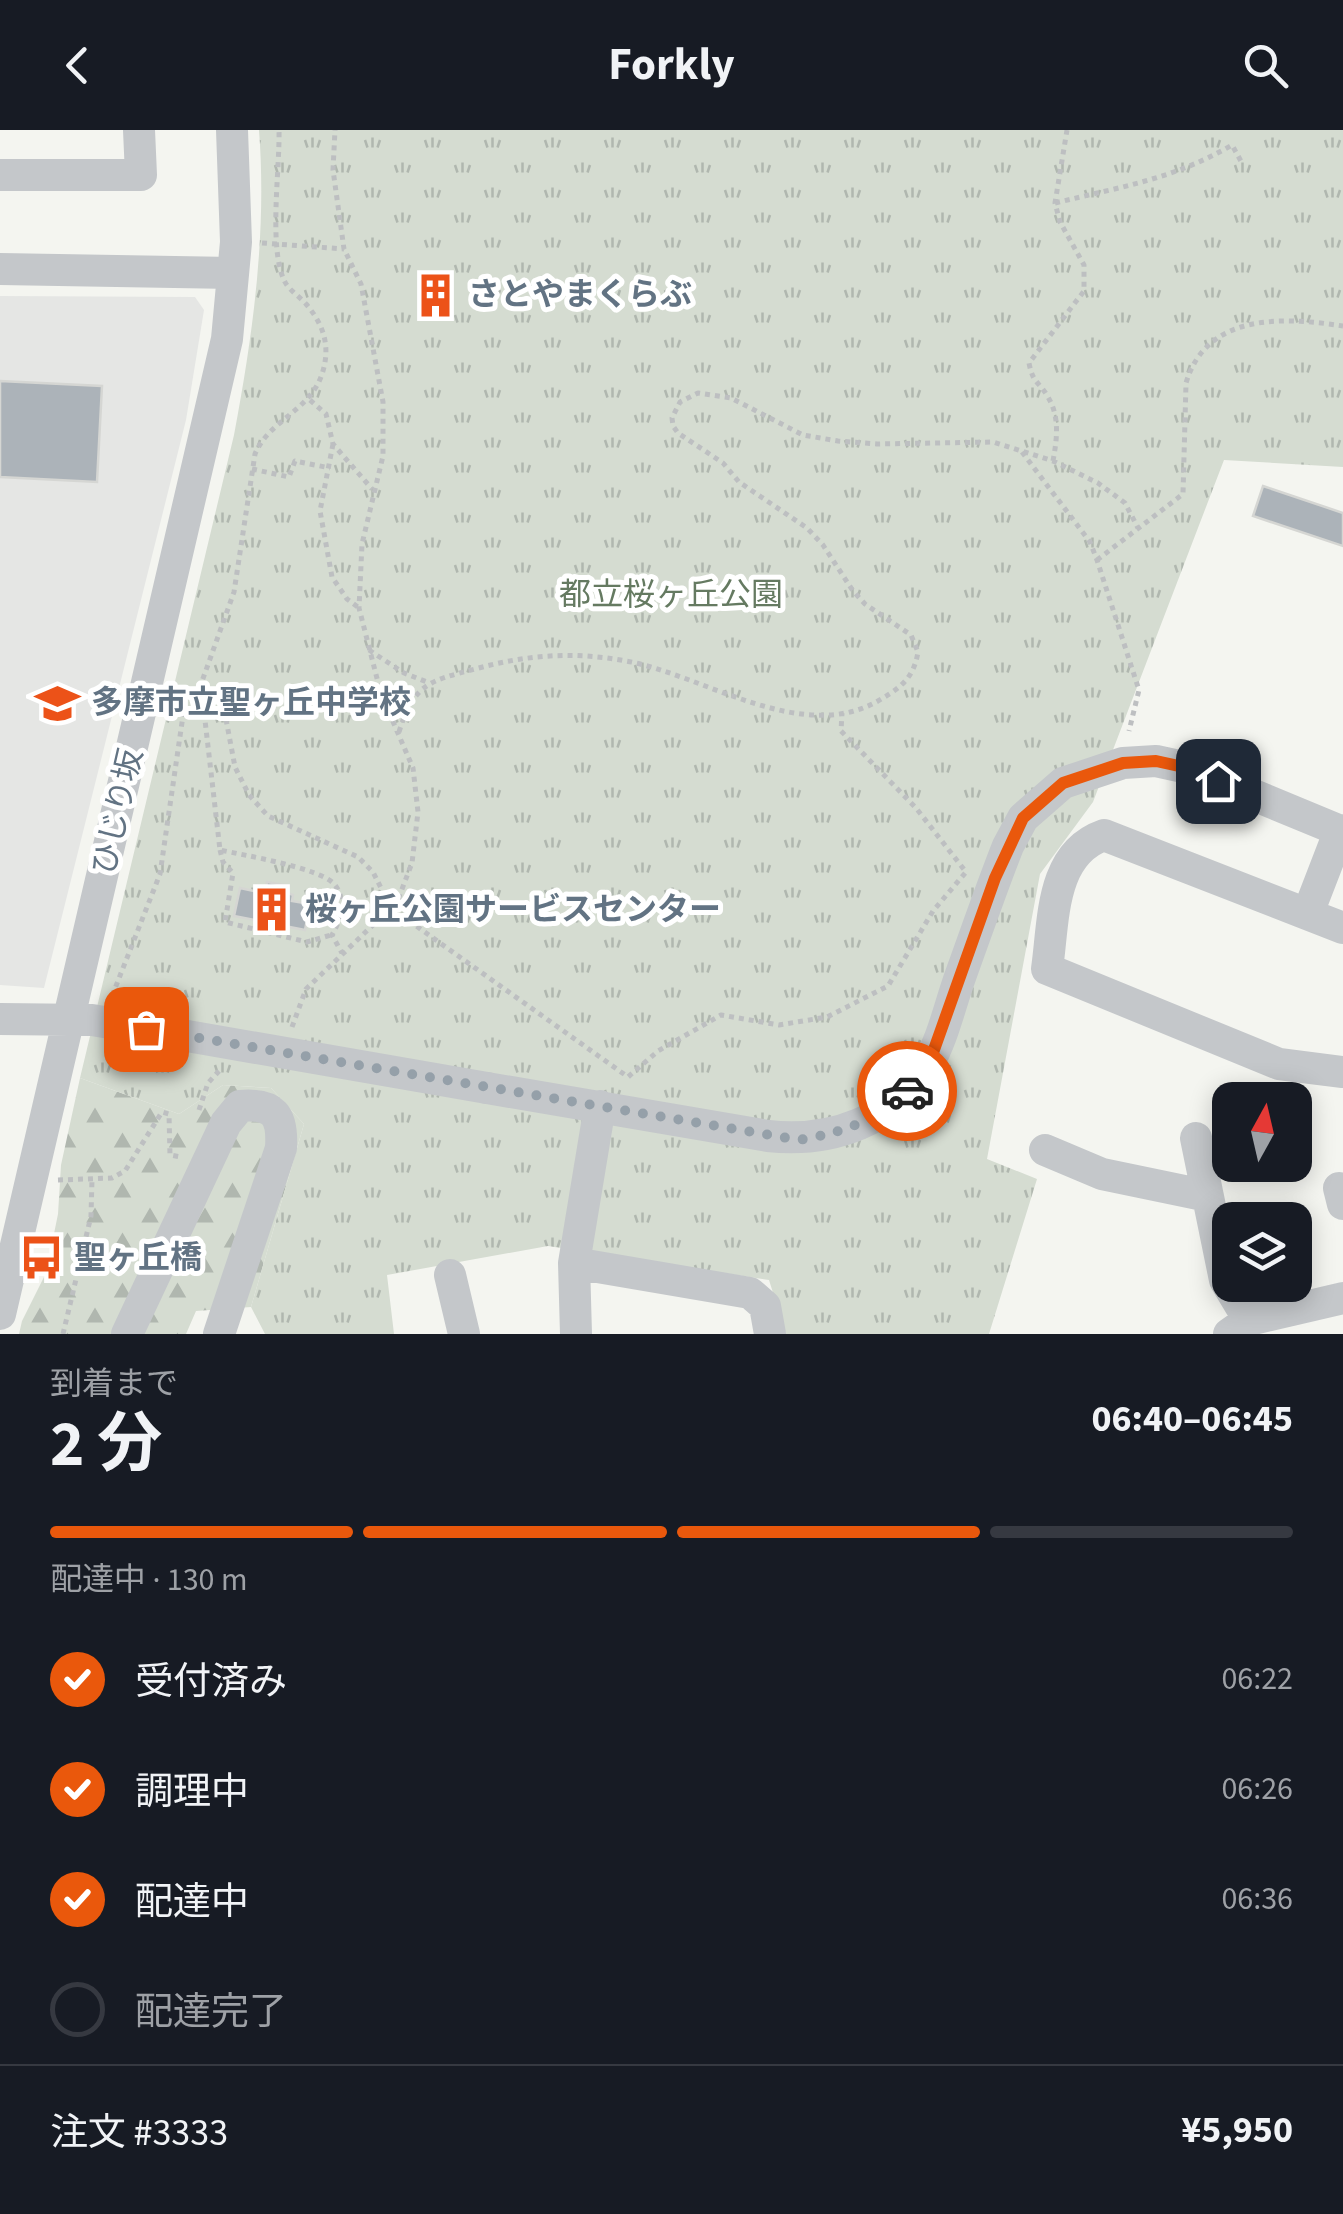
<!DOCTYPE html>
<html lang="ja">
<meta charset="utf-8">
<style>
:root{--surface:#171b24;--page:#242831;--text:#f1f3f6;--muted:#9ea1a6;--line:#363941;--accent:#ea580c}
body{margin:0;font-family:"Source Sans 3","Noto Sans JP",sans-serif;background:var(--page);color:var(--text);height:100vh;display:flex;flex-direction:column;font-size:38px;white-space:nowrap}
*{box-sizing:border-box;margin:0}
p{font-size:32px;color:var(--muted)}
.icon{flex:none;width:55px;height:55px;fill:none;stroke:currentColor;stroke-width:2;stroke-linecap:round;stroke-linejoin:round}
.map{position:relative;height:1204px;overflow:hidden}
.details{display:flex;flex-direction:column;background:var(--surface);flex:1}
.details>*{flex:none}
.needle{width:65px;rotate:8deg}
.tools{position:absolute;left:1212px;top:952px;display:grid;gap:20px}
.tools a{display:grid;place-items:center;width:100px;height:100px;border-radius:20px;background:var(--surface);box-shadow:0 5px 25px #0003;font-size:50px}
.pin{position:absolute;display:grid;place-items:center;width:85px;height:85px;color:#fff;margin:-42px;border-radius:20px;box-shadow:0 5px 15px #0006}
.courier{position:absolute;display:grid;place-items:center;width:100px;height:100px;margin:-50px;border:8px solid #ea580c;border-radius:50%;background:#fff;color:#222;box-shadow:0 2px 12px #0007}
.summary em{font-style:normal;font-weight:700}
.summary div{display:flex;flex-direction:column-reverse}
.summary{display:flex;align-items:center;justify-content:space-between;height:170px;padding:0 50px}
h1{font-size:65px;font-weight:700;line-height:75px}
.bar{display:grid;grid-template-columns:repeat(4,1fr);gap:15px 10px;align-content:center;height:120px;padding:0 50px}
.bar i{height:12px;border-radius:8px;background:var(--line)}
.bar .on{background:var(--accent)}
.bar p{grid-column:span 4}
.line{display:flex;align-items:center;gap:25px;padding:0 50px;border-top:2px solid var(--line)}
.line div{flex:1}
ol{padding:0 50px;list-style:none}
li{display:flex;align-items:center;gap:30px;height:110px}
li p{margin-inline-start:auto}
li .icon{padding:10px;border-radius:50%;background:var(--accent);color:#fff;stroke-width:4}
li:last-child{color:var(--muted)}
li i{width:55px;height:55px;border:5px solid var(--line);border-radius:50%}
header{display:flex;justify-content:space-between;align-items:center;height:130px;padding:0 50px;background:var(--surface);font-size:45px;font-weight:700}
.map>svg:first-child{display:block}
.built{fill:#e5e6e4}
.forest{fill:url(#forest-firs)}
.park{fill:url(#park-tufts)}
.building{fill:#acb3b9;stroke:#d5d6d3;stroke-width:2.5}
.lines{fill:none;stroke-linecap:round;stroke-linejoin:round}
.path{stroke:#bdbfc1;stroke-width:5;stroke-dasharray:5 5;stroke-linecap:butt}
.minor{stroke:#c4c7ca;stroke-width:32}
.minor-bridge{stroke:#c4c7ca;stroke-width:32}
.done{stroke:#95a0a9;stroke-width:10;stroke-dasharray:0 18}
.route{stroke:#ea580c;stroke-width:12}
.labels{text-anchor:middle;dominant-baseline:central;stroke-width:10;stroke-linejoin:round;paint-order:stroke}
.poi-label{font-size:32px;font-weight:bold;fill:#627383;stroke:#fff;text-anchor:start}
.park-label{font-size:32px;fill:#657a61;stroke:#fff}
.street-label{font-size:32px;fill:#627383;stroke:#fff}
</style>
<header><svg class="icon" aria-label="back" viewBox="0 0 24 24"><path d="M15 5l-7 7 7 7"/></svg>Forkly<svg class="icon" aria-label="search" viewBox="0 0 24 24"><circle cx="10" cy="10" r="6"/><path d="M15 15l6 6"/></svg></header>
<div class="map">
<svg width="1343" height="1204" viewBox="0 0 1343 1204">
<defs>
<pattern id="forest-firs" width="22" height="20" patternUnits="userSpaceOnUse" patternTransform="scale(2.5)"><rect width="22" height="20" fill="#d5dcd1"/><path d="M5 1l3.5 6h-7zM16 11l3.5 6h-7z" fill="#b0b7af"/></pattern>
<pattern id="park-tufts" width="24" height="20" patternUnits="userSpaceOnUse" patternTransform="scale(2.5)"><rect width="24" height="20" fill="#d5dcd1"/><path d="M3 7l-1-3M5 7V3M7 7l1-3M15 17l-1-3M17 17v-4M19 17l1-3" fill="none" stroke="#b0b7af"/></pattern>
</defs>
<rect width="100%" height="100%" fill="#f4f5f0"/>
<path class="built" d="M0 166 195 167 204 180 186 290 44 858 0 855Z"/>
<path class="forest" d="M80 948 179 984 223 955 271 958 304 994 251 1177 196 1181 186 1204H19L22 1191 46 1143 58 1084 61 1035Z"/>
<path class="park" d="M259 0H1343V337L1224 330 1093 672 1040 744 987 1029 1037 1049 989 1204H786L769 1150 548 1116 387 1145 394 1204H265L251 1177 304 994 271 958 223 955 179 984 80 948 234 305C253 205 267 102 259 0Z"/>
<path class="building" d="M421 149 450 150 449 181 422 180Z
M0 251 102 256 97 352 0 347Z
M1263 356 1343 383V416L1253 386Z
M267 752 289 756 288 763 293 765 292 771 310 774 305 800 234 786 240 758 254 761 256 755 266 757Z"/>
<g class="lines">
<path class="path" d="M1055 73C1120 57 1174 49 1232 15L1242 33
M262 113 344 119
M310 270 326 284 333 314 372 359
M333 314 320 381 332 447 347 469 359 478
M1022 322 1090 412 1097 430 1139 560 1129 601
M1053 331C1057 309 1060 287 1048 267 1039 251 1033 254 1029 233L1084 161V135L1060 92 1055 73 1067 0
M252 339 289 347 295 331 330 338
M1097 430 1183 364 1186 253C1207 182 1284 187 1343 196
M369 520 404 543 427 552
M175 562 203 573 220 720C243 725 320 738 334 754 347 768 341 790 332 805L342 823
M196 568 234 462 255 324C269 290 310 281 322 244 331 217 324 195 306 174 300 167 289 160 285 152 268 120 280 39 279 0
M203 573 225 584 235 637 249 665 268 686 358 727 373 742 391 778 628 947 658 921 721 885 779 895 827 887 888 856 933 781 966 742 916 678 841 601 842 583
M399 602C414 553 430 551 475 539 526 525 573 521 626 531 705 545 805 618 883 568 903 556 914 546 918 522L911 505 865 474 853 461 823 415 807 398 739 352 723 333 678 303 673 296 672 288 680 272 698 263 731 268 803 305 838 311 877 314 993 312 1053 331 1098 353 1125 373 1138 398
M220 720 223 732 233 743 225 792 307 812 331 805
M112 866 160 744 186 565
M292 897 306 859 397 772 412 733 418 682 413 638 381 564 359 478 362 414 383 326V272L361 154 344 119 333 40 335 0
M199 980 208 953 219 941
M58 1050 112 1048 125 1041 162 982 169 984 170 1025 181 1027
M63 1204 91 1086 92 1049"/>
<path class="minor" d="M0 45H141L139 0
M0 139 233 143
M1308 783 1340 700
M1343 798 1104 705C1050 724 1054 791 1047 839L1279 934 1343 942
M0 889 92 890 176 904
M487 958 768 1006C831 1013 895 991 928 934 943 908 950 875 960 847 976 803 991 759 1008 716L1023 688 1063 653 1123 633 1156 631 1188 638 1343 702
M1196 1008 1225 1150 1249 1190
M1045 1020 1102 1044 1208 1066
M1339 1058 1343 1074
M574 1133 750 1163 765 1176 770 1204
M450 1145 464 1204
M0 1184 227 209 236 112 232 0
M127 1204 226 993 240 976C274 973 283 985 281 1018L219 1204
M576 1204 574 1133 600 976
M1229 1204 1249 1190 1343 1168"/>
<path class="minor-bridge" d="M176 904 487 958"/>
</g>
<g class="lines">
<path class="done" d="M146 899 799 1010C841 1003 876 991 907 961"/>
<path class="route" d="M907 961 930 931 995 748 1023 688 1063 653 1123 633 1156 631 1188 638 1218 651"/>
</g>
<defs>
<symbol id="building-bare" viewBox="-9 -9 18 18"><path d="M-4-6H4V6H1V3H-1V6H-4ZM-2.5-4.3h1.7v1.8h-1.7ZM.8-4.3h1.7v1.8H.8ZM-2.5-1h1.7V.8h-1.7ZM.8-1h1.7V.8H.8Z" fill="#ec5218" stroke="#fff" stroke-width="2.5" paint-order="stroke"/></symbol>
<symbol id="school-bare" viewBox="-9 -9 18 18"><path d="M0-5L7-2L0 1L-7-2ZM-4 1L0 2.5L4 1V4Q0 6-4 4Z" fill="#ec5218" stroke="#fff" stroke-width="2.5" paint-order="stroke"/></symbol>
<symbol id="bus-bare" viewBox="-9 -9 18 18"><path d="M-5-6H5V4H4V6H2V4H-2V6H-4V4H-5ZM-3.5-4V0h7V-4ZM-3.5 1.2v1.5H-2V1.2ZM2 1.2v1.5H3.5V1.2Z" fill="#ec5218" stroke="#fff" stroke-width="2.5" paint-order="stroke"/></symbol>
</defs>
<g fill-rule="evenodd">
<use href="#building-bare" x="404" y="134" width="63" height="63"/>
<use href="#school-bare" x="26" y="542" width="63" height="63"/>
<use href="#building-bare" x="240" y="748" width="63" height="63"/>
<use href="#bus-bare" x="10" y="1096" width="63" height="63"/>
</g>
<g class="labels">
<g class="poi-label">
<text x="468" y="165">さとやまくらぶ</text>
<text x="91" y="573">多摩市立聖ヶ丘中学校</text>
<text x="305" y="780">桜ヶ丘公園サービスセンター</text>
<text x="74" y="1128">聖ヶ丘橋</text>
</g>
<g class="park-label">
<text x="671" y="465">都立桜ヶ丘公園</text>
</g>
<g class="street-label">
<text transform="translate(118 682) rotate(-77)">ひじり坂</text>
</g>
</g>
</svg>
<div class="tools">
<a><svg class="needle" viewBox="-14 -14 28 28"><path d="M0-13l5 13h-10z" fill="#e53935"/><path d="M0 13l5-13h-10z" fill="#9ea1a6"/></svg></a>
<a><svg class="icon" aria-label="layers" viewBox="0 0 24 24"><path d="M12 4l9 5-9 5-9-5zM3 14l9 5 9-5"/></svg></a>
</div>
<div class="pin" style="left:146px;top:899px;background:#ea580c"><svg class="icon" aria-label="bag" viewBox="0 0 24 24"><path d="M5 8h14l-1 12H6zM9 8a3 3 0 0 1 6 0"/></svg></div>
<div class="pin" style="left:1218px;top:651px;background:#1f2937"><svg class="icon" aria-label="home" viewBox="0 0 24 24"><path d="M3 11l9-7 9 7M6 9v11h12V9"/></svg></div>
<div class="courier" style="left:907px;top:961px"><svg class="icon" aria-label="car" viewBox="0 0 24 24"><path d="M5 17H2v-5l4-1 3-4h7l3 4 3 1v5h-3M9 17h6M6 11h13"/><circle cx="7" cy="17" r="2"/><circle cx="17" cy="17" r="2"/></svg></div>
</div>
<section class="details">
<div class="summary"><div><h1>2 分</h1><p>到着まで</p></div><em>06:40–06:45</em></div>
<div class="bar"><i class="on"></i><i class="on"></i><i class="on"></i><i></i><p>配達中 · 130 m</p></div>
<ol>
<li><svg class="icon" aria-label="check" viewBox="0 0 24 24"><path d="M5 12l5 5 9-10"/></svg>受付済み<p>06:22</p></li>
<li><svg class="icon" aria-label="check" viewBox="0 0 24 24"><path d="M5 12l5 5 9-10"/></svg>調理中<p>06:26</p></li>
<li><svg class="icon" aria-label="check" viewBox="0 0 24 24"><path d="M5 12l5 5 9-10"/></svg>配達中<p>06:36</p></li>
<li><i></i>配達完了</li>
</ol>
<div class="line" style="height:130px"><div>注文 #3333</div><b>¥5,950</b></div>
</section>
